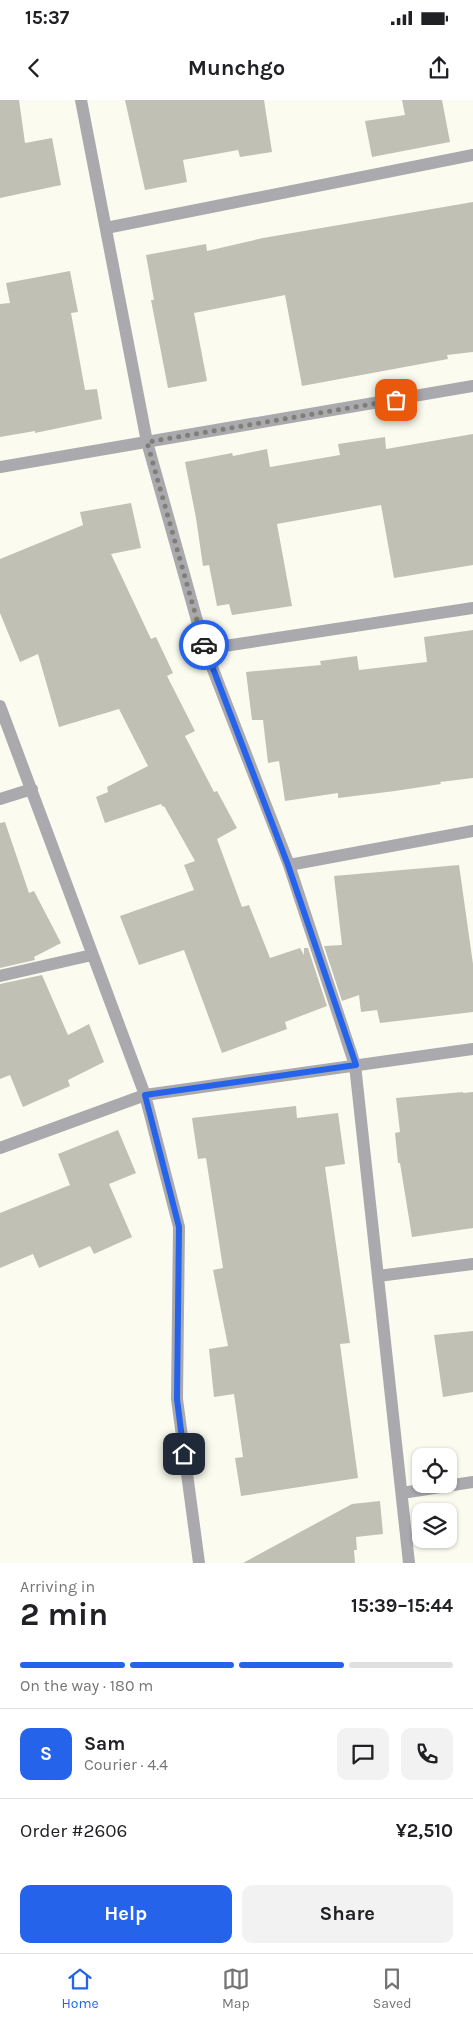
<!DOCTYPE html>
<meta charset="utf-8">
<style>
:root{--surface:#fff;--page:#f2f2f2;--text:#202124;--muted:#757577;--line:#e0e0e0;--accent:#2563eb}
body{margin:0;font-family:Karla,sans-serif;background:var(--page);color:var(--text);height:100vh;display:flex;flex-direction:column;font-size:19px;white-space:nowrap}
*{box-sizing:border-box;margin:0}
p{font-size:16px;color:var(--muted)}
.icon{flex:none;width:28px;height:28px;fill:none;stroke:currentColor;stroke-width:2;stroke-linecap:round;stroke-linejoin:round}
.map{position:relative;height:1463px;overflow:hidden}
.details{display:flex;flex-direction:column;background:var(--surface);flex:1}
.details>*{flex:none}
.buttons{position:absolute;left:412px;top:1348px;display:grid;gap:10px}
.buttons a{display:grid;place-items:center;width:45px;height:45px;border-radius:10px;background:var(--surface);box-shadow:0 1px 4px #0004;font-size:25px}
.pin{position:absolute;display:grid;place-items:center;width:42px;height:42px;color:#fff;margin:-21px;border-radius:10px;box-shadow:0 2px 8px #0006}
.courier{position:absolute;display:grid;place-items:center;width:50px;height:50px;margin:-25px;border:4px solid #2563eb;border-radius:50%;background:#fff;color:#222;box-shadow:0 1px 6px #0007}
.headline em{font-style:normal;font-weight:700}
.headline div{display:flex;flex-direction:column-reverse}
.headline{display:flex;align-items:center;justify-content:space-between;height:85px;padding:0 20px}
h1{font-size:32px;font-weight:700;line-height:38px}
.bar{display:grid;grid-template-columns:repeat(4,1fr);gap:8px 5px;align-content:center;height:60px;padding:0 20px}
.bar i{height:6px;border-radius:4px;background:var(--line)}
.bar .on{background:var(--accent)}
.bar p{grid-column:span 4}
.line{display:flex;align-items:center;gap:12px;padding:0 20px;border-top:1px solid var(--line)}
.line div{flex:1}
.round{display:grid;place-items:center;flex:none;width:52px;height:52px;border-radius:10px;background:var(--page)}
.primary-button{display:flex;gap:10px;margin-top:auto;padding:10px 20px}
.primary-button a{flex:1;height:58px;border-radius:10px;background:var(--accent);color:#fff;font-size:20px;font-weight:700;line-height:58px;text-align:center}
.primary-button a+a{background:var(--page);color:var(--text)}
.status{display:flex;justify-content:space-between;align-items:center;height:35px;padding:0 25px;background:var(--surface);direction:ltr}
.status svg{height:14px;fill:currentColor}
header{display:flex;justify-content:space-between;align-items:center;height:65px;padding:0 20px;background:var(--surface);font-size:22px;font-weight:700}
.menu{display:flex;justify-content:space-around;align-items:center;height:70px;border-top:1px solid var(--line);background:var(--surface);font-size:14px;color:var(--muted)}
.menu a{display:grid;justify-items:center;gap:2px}
.menu .on{color:var(--accent)}
.map>svg:first-child{display:block}
.building{fill:#c0c0b4}
.lines{fill:none;stroke-linecap:round;stroke-linejoin:round}
.street{stroke:#aaa9ae;stroke-width:12}
.done{stroke:#7e7f77;stroke-width:5;stroke-dasharray:0 9}
.route{stroke:#2563eb;stroke-width:6}
</style>
<div class="status"><b>15:37</b><svg viewBox="0 0 49 12"><path d="M0 12V9h3v3zM5 12V6h3v6zM10 12V3h3v9zM15 12V0h3v12zM26 1h20v11H26zM47 4h2v5h-2z"/></svg></div>
<header><svg class="icon" aria-label="back" viewBox="0 0 24 24"><path d="M15 5l-7 7 7 7"/></svg>Munchgo<svg class="icon" aria-label="share" viewBox="0 0 24 24"><path d="M12 15V3M7 8l5-5 5 5M5 13v7h14v-7"/></svg></header>
<div class="map">
<svg width="473" height="1463" viewBox="0 0 473 1463">
<rect width="100%" height="100%" fill="#fbfcef"/>
<path class="building" d="M0 0H19L25 43 52 38 61 85 0 98Z
M125 0H264L272 52 240 57 238 50 183 60 187 82 145 90Z
M402 0H442L450 42 372 57 365 21 405 15Z
M473 102V252L447 255 448 259 302 286 285 195 194 213 207 281 168 288 151 200H154L146 155 206 144 207 151 263 138Z
M70 171 78 212 71 213 85 290 97 289 102 319 35 333V331L0 337V204L10 203 6 183Z
M473 334V465L394 478 381 405 277 424 292 506 232 515 229 504 217 506 209 465 203 466 196 418 185 362 232 353 233 356 267 349 270 367 340 355 338 344 385 337 386 349Z
M131 403 141 448 111 454 151 539 156 537 173 573 167 576 195 631 185 636 214 692 217 691 237 728 217 739 242 807 249 805 270 858 300 848 304 855V848H308L327 906 285 922 287 929 222 953 184 850 139 865 120 816 194 790 184 765 195 761 164 706 163 707 161 704 105 723 96 697 108 692 107 687 148 666 119 609 59 627 38 554 20 562 0 513V459L83 425 80 412Z
M473 530V678L440 682 441 684 395 691 338 698V693L285 701 279 661 268 663 263 620H252L246 572 321 565 320 561 357 556 359 570 427 562 424 537Z
M5 722 29 793 34 791 61 843 34 857 35 860 0 868V723Z
M459 765 473 864V912L380 923 377 910 361 912 359 895 342 901 324 846 342 845 334 776Z
M42 875 68 935 89 924 104 962 68 980 70 986 23 1007 10 975 0 979V884Z
M463 992V993L473 992V1128L412 1137 400 1063H398L395 1033 400 1032 396 998Z
M296 1006 297 1018 338 1013 345 1064 325 1067 350 1243 340 1244 358 1378 241 1396 235 1358 243 1357 234 1294 214 1297 209 1249 228 1246 213 1170 223 1168 206 1058 198 1059 192 1018Z
M118 1030 136 1073 109 1084 132 1137 94 1154 90 1146 39 1168 33 1154 0 1168V1113L70 1085 58 1054Z
M473 1231V1292L443 1297 434 1235Z
M380 1401 383 1434 356 1437 357 1450H354L355 1463H243L352 1404Z"/>
<g class="lines">
<path class="street" d="M81 0 147 342 205 549 289 765 355 965 409 1463
M106 128 473 55
M0 367 473 286
M205 549 473 508
M0 606 145 995 179 1127 177 1299 199 1463
M0 699 32 689
M289 765 473 731
M0 876 92 855
M0 1048 145 995 473 949
M378 1176 473 1164
M402 1393 473 1382"/>
</g>
<g class="lines">
<path class="done" d="M204 545 147 342 396 300"/>
<path class="route" d="M184 1354 177 1299 179 1127 145 995 356 965 288 765 204 545"/>
</g>
</svg>
<div class="buttons">
<a><svg class="icon" aria-label="locate" viewBox="0 0 24 24"><circle cx="12" cy="12" r="6"/><path d="M12 2v4M12 18v4M2 12h4M18 12h4"/></svg></a>
<a><svg class="icon" aria-label="layers" viewBox="0 0 24 24"><path d="M12 4l9 5-9 5-9-5zM3 14l9 5 9-5"/></svg></a>
</div>
<div class="pin" style="left:396px;top:300px;background:#ea580c"><svg class="icon" aria-label="bag" viewBox="0 0 24 24"><path d="M5 8h14l-1 12H6zM9 8a3 3 0 0 1 6 0"/></svg></div>
<div class="pin" style="left:184px;top:1354px;background:#1f2937"><svg class="icon" aria-label="home" viewBox="0 0 24 24"><path d="M3 11l9-7 9 7M6 9v11h12V9"/></svg></div>
<div class="courier" style="left:204px;top:545px"><svg class="icon" aria-label="car" viewBox="0 0 24 24"><path d="M5 17H2v-5l4-1 3-4h7l3 4 3 1v5h-3M9 17h6M6 11h13"/><circle cx="7" cy="17" r="2"/><circle cx="17" cy="17" r="2"/></svg></div>
</div>
<section class="details">
<div class="headline"><div><h1>2 min</h1><p>Arriving in</p></div><em>15:39–15:44</em></div>
<div class="bar"><i class="on"></i><i class="on"></i><i class="on"></i><i></i><p>On the way · 180 m</p></div>
<div class="line" style="height:90px"><b class="round" style="background:var(--accent);color:#fff">S</b><div><b>Sam</b><p>Courier · 4.4</p></div><a class="round"><svg class="icon" aria-label="chat" viewBox="0 0 24 24"><path d="M4 5h16v11H9l-5 4z"/></svg></a><a class="round"><svg class="icon" aria-label="phone" viewBox="0 0 24 24"><path d="M5 4h4l2 5-3 2q2 4 5 5l2-3 5 2v4C11 20 4 13 5 4z"/></svg></a></div>
<div class="line" style="height:65px"><div>Order #2606</div><b>¥2,510</b></div>
<div class="primary-button"><a>Help</a><a>Share</a></div>
</section>
<nav class="menu">
<a class="on"><svg class="icon" aria-label="home" viewBox="0 0 24 24"><path d="M3 11l9-7 9 7M6 9v11h12V9"/></svg>Home</a>
<a><svg class="icon" aria-label="map" viewBox="0 0 24 24"><path d="M3 6l6-2 6 2 6-2v14l-6 2-6-2-6 2zM9 4v14M15 6v14"/></svg>Map</a>
<a><svg class="icon" aria-label="saved" viewBox="0 0 24 24"><path d="M7 4h10v16l-5-4-5 4z"/></svg>Saved</a>
</nav>
